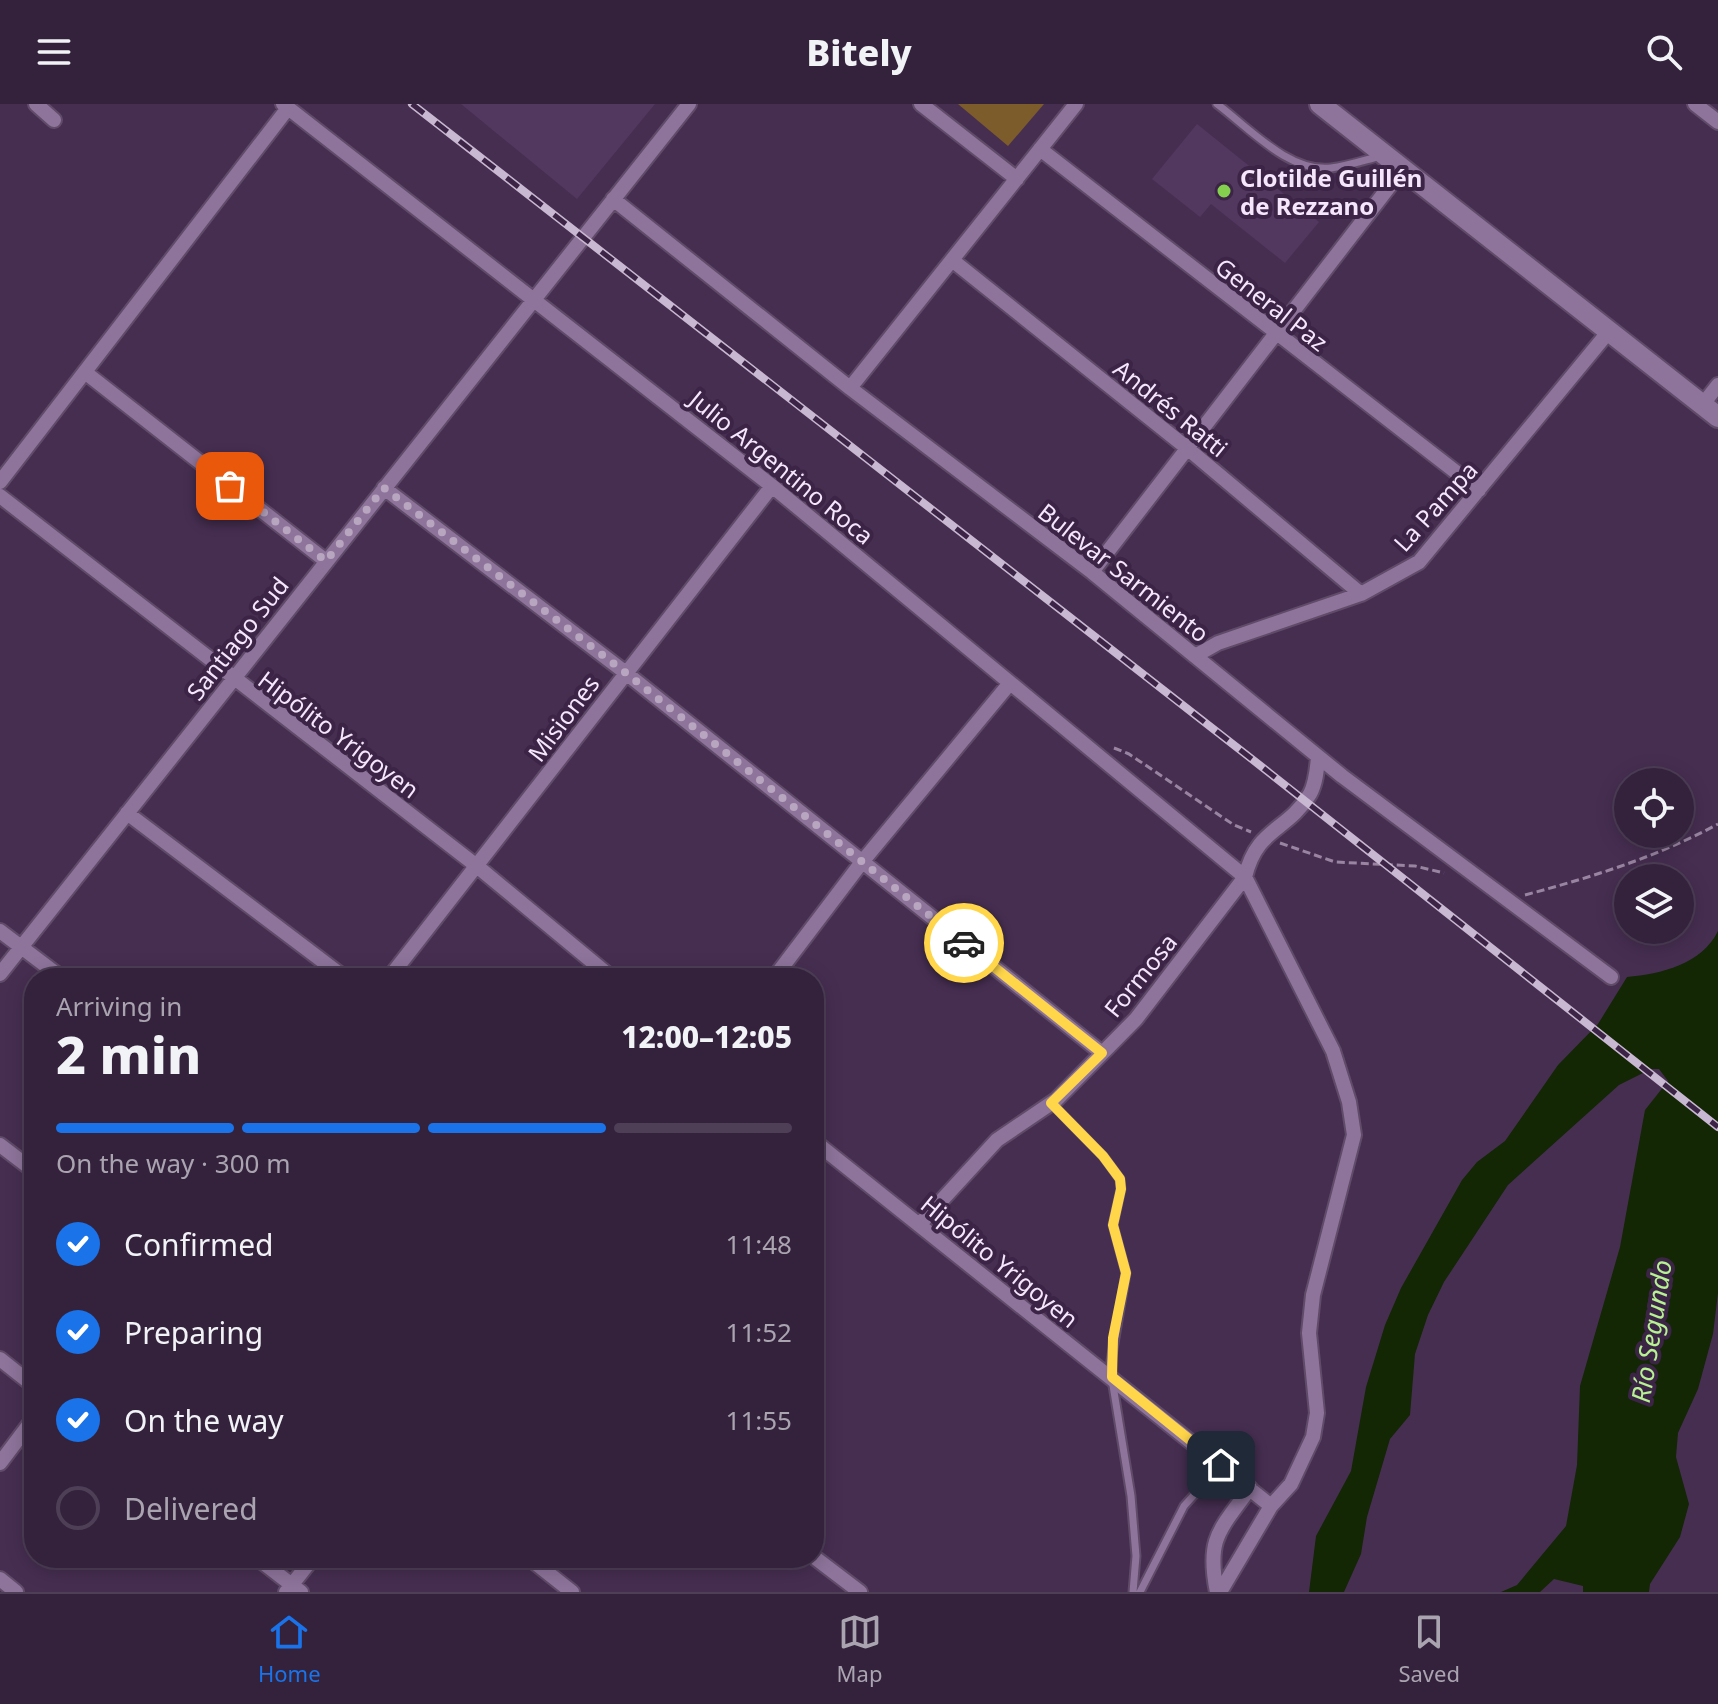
<!DOCTYPE html>
<meta charset="utf-8">
<style>
:root{--surface:#34223d;--page:#3c2a44;--text:#f1f3f6;--muted:#a9a4b0;--line:#4e3f57;--accent:#1a73e8}
body{margin:0;font-family:"Noto Sans",sans-serif;background:var(--page);color:var(--text);height:100vh;display:flex;flex-direction:column;font-size:30px;white-space:nowrap}
*{box-sizing:border-box;margin:0}
p{font-size:26px;color:var(--muted)}
.icon{flex:none;width:44px;height:44px;fill:none;stroke:currentColor;stroke-width:2;stroke-linecap:round;stroke-linejoin:round}
.map{position:relative;flex:1;overflow:hidden}
.side{position:absolute;left:24px;top:864px;width:800px;height:600px;display:flex;flex-direction:column;background:var(--surface);border-radius:32px;box-shadow:0 4px 20px #0003,0 0 0 2px var(--line)}
.side>*{flex:none}
.buttons{position:absolute;left:1614px;top:664px;display:grid;gap:16px}
.buttons a{display:grid;place-items:center;width:80px;height:80px;border-radius:50%;background:var(--surface);box-shadow:0 4px 20px #0003,0 0 0 2px var(--line);font-size:40px}
.pin{position:absolute;display:grid;place-items:center;width:68px;height:68px;color:#fff;margin:-34px;border-radius:16px;box-shadow:0 4px 12px #0006}
.courier{position:absolute;display:grid;place-items:center;width:80px;height:80px;margin:-40px;border:6px solid #ffd54a;border-radius:50%;background:#fff;color:#222;box-shadow:0 2px 10px #0007}
.summary em{font-style:normal;font-weight:800}
.summary div{display:flex;flex-direction:column-reverse}
.summary{display:flex;align-items:center;justify-content:space-between;height:136px;padding:0 32px}
h1{font-size:52px;font-weight:800;line-height:60px}
.bar{display:grid;grid-template-columns:repeat(4,1fr);gap:12px 8px;align-content:center;height:96px;padding:0 32px}
.bar i{height:10px;border-radius:6px;background:var(--line)}
.bar .selected{background:var(--accent)}
.bar p{grid-column:span 4}
ol{padding:0 32px;list-style:none}
li{display:flex;align-items:center;gap:24px;height:88px}
li p{margin-inline-start:auto}
li .icon{padding:8px;border-radius:50%;background:var(--accent);color:#fff;stroke-width:4}
li:last-child{color:var(--muted)}
li i{width:44px;height:44px;border:4px solid var(--line);border-radius:50%}
header{display:flex;justify-content:space-between;align-items:center;height:104px;padding:0 32px;background:var(--surface);font-size:36px;font-weight:800}
.tabs{display:flex;justify-content:space-around;align-items:center;height:112px;border-top:2px solid var(--line);background:var(--surface);font-size:22px;color:var(--muted)}
.tabs a{display:grid;justify-items:center;gap:4px}
.tabs .selected{color:var(--accent)}
.map>svg:first-child{display:block}
.built{fill:#52375f}
.green{fill:#7d5c2c}
.water{fill:#132704}
.lines{fill:none;stroke-linecap:round;stroke-linejoin:round}
.lane-casing{stroke:#604b69;stroke-width:11}
.street-casing{stroke:#604b69;stroke-width:18}
.secondary-casing{stroke:#604b69;stroke-width:24}
.path{stroke:#9985a2;stroke-width:3;stroke-dasharray:8 4;stroke-linecap:butt}
.lane{stroke:#8e749b;stroke-width:7}
.street{stroke:#8e749b;stroke-width:14}
.secondary{stroke:#8e749b;stroke-width:20}
.rail-casing{stroke:#c9b8d1;stroke-width:8}
.rail{stroke:#3b2446;stroke-width:5;stroke-dasharray:15;stroke-linecap:butt}
.done{stroke:#b8a6c0;stroke-width:8;stroke-dasharray:0 14.4}
.route{stroke:#ffd54a;stroke-width:10}
.poi-dot{fill:#84d04e;stroke:#3b2446;stroke-width:3}
.labels{text-anchor:middle;dominant-baseline:central;stroke-width:8;stroke-linejoin:round;paint-order:stroke}
.poi-label{font-size:24px;font-weight:bold;fill:#f5e6fc;stroke:#3b2446;text-anchor:start}
.street-label{font-size:24px;fill:#f5e6fc;stroke:#3b2446}
.water-label{font-size:26px;font-style:italic;fill:#b6f192;stroke:#3b2446}
</style>
<header><svg class="icon" aria-label="menu" viewBox="0 0 24 24"><path d="M4 6h16M4 12h16M4 18h16"/></svg>Bitely<svg class="icon" aria-label="search" viewBox="0 0 24 24"><circle cx="10" cy="10" r="6"/><path d="M15 15l6 6"/></svg></header>
<div class="map">
<svg width="1718" height="1488" viewBox="0 0 1718 1488">
<rect width="100%" height="100%" fill="#462e51"/>
<path class="built" d="M461 0H655L577 95Z
M1197 20 1319 118 1285 159 1211 100 1200 113 1152 75Z"/>
<path class="green" d="M958 0H1044L1008 42Z"/>
<path class="water" d="M1718 827V1189L1713 1230 1698 1285 1678 1329 1676 1353 1689 1400 1680 1433 1650 1480 1649 1488H1583V1482L1554 1475 1540 1488H1501L1517 1481 1566 1422 1577 1361 1580 1282 1620 1143 1645 1006 1668 977 1659 965H1651L1619 981 1508 1081 1444 1178 1428 1211 1415 1250 1410 1311 1390 1335 1367 1413 1361 1450 1344 1488H1309L1316 1432 1351 1367 1366 1283 1385 1221 1401 1184 1462 1076 1477 1058 1505 1037 1558 961 1598 920 1627 873C1661 870 1702 860 1718 827Z"/>
<g class="lines">
<defs>
<path id="lane" d="M1217 0C1248 23 1289 69 1331 64 1348 62 1365 56 1381 52
M1051 999 1103 1052 1120 1075 1121 1085 1113 1121 1126 1169 1110 1263 1131 1392 1136 1452 1133 1488
M1140 1488 1184 1402 1221 1361"/>
<path id="street" d="M36 0 54 16
M283 0 772 382 1245 773 1333 947 1349 998 1354 1031 1313 1191 1309 1229 1317 1309 1313 1333 1291 1380 1271 1402 1220 1488
M921 0 1017 75
M1695 0 1718 18
M1040 45 1479 386
M613 95 850 284 1092 468 1342 672 1611 873
M952 156 1187 344 1361 490
M86 269 326 457
M850 284 1076 0
M1703 300 1718 281
M0 378 288 4
M384 384 626 569 1102 949
M0 392 478 763 612 874
M1092 468 1402 66
M1195 552 1218 539 1361 490 1419 458 1610 226
M127 709 345 874
M0 827 62 874
M0 870 689 0
M389 874 772 382
M774 874 862 758 1010 579
M814 1037 1271 1402
M0 1041 34 1067
M920 1120 997 1036 1056 996 1136 915 1245 773C1257 723 1287 728 1310 690 1316 679 1317 665 1318 653
M0 1255 34 1282
M0 1359 34 1314
M814 1453 860 1488
M257 1454 301 1488
M529 1454 572 1488
M0 1475 16 1488
M286 1488 313 1454
M1217 1488C1206 1434 1220 1426 1250 1384"/>
<path id="secondary" d="M1320 0 1718 313"/>
</defs>
<use href="#lane" class="lane-casing"/>
<use href="#street" class="street-casing"/>
<use href="#secondary" class="secondary-casing"/>
<path class="path" d="M1114 644 1129 650 1234 721 1251 728
M1280 739 1335 758 1415 762 1444 769
M1525 791C1592 773 1657 753 1718 720"/>
<use href="#lane" class="lane"/>
<use href="#street" class="street"/>
<use href="#secondary" class="secondary"/>
<defs>
<path id="rail" d="M412 0 1262 663 1718 1023"/>
</defs>
<use href="#rail" class="rail-casing"/>
<use href="#rail" class="rail"/>
</g>
<g class="lines">
<path class="done" d="M230 382 326 457 384 384 626 569 964 839"/>
<path class="route" d="M964 839 1102 949 1051 999 1103 1052 1120 1075 1121 1085 1113 1121 1126 1169 1113 1234 1112 1273 1221 1361"/>
</g>
<circle class="poi-dot" cx="1224" cy="87" r="8"/>
<g class="labels">
<g class="poi-label">
<text x="1240" y="73">Clotilde Guillén<tspan x="1240" dy="28">de Rezzano</tspan></text>
</g>
<g class="street-label">
<text transform="translate(1272 200) rotate(38)">General Paz</text>
<text transform="translate(1171 304) rotate(39)">Andrés Ratti</text>
<text transform="translate(782 363) rotate(39)">Julio Argentino Roca</text>
<text transform="translate(1435 402) rotate(-48)">La Pampa</text>
<text transform="translate(1124 468) rotate(38)">Bulevar Sarmiento</text>
<text transform="translate(237 534) rotate(-52)">Santiago Sud</text>
<text transform="translate(563 614) rotate(-53)">Misiones</text>
<text transform="translate(339 630) rotate(37)">Hipólito Yrigoyen</text>
<text transform="translate(1140 871) rotate(-51)">Formosa</text>
<text transform="translate(1000 1157) rotate(39)">Hipólito Yrigoyen</text>
</g>
<g class="water-label">
<text transform="translate(1651 1227) rotate(-81)">Río Segundo</text>
</g>
</g>
</svg>
<div class="buttons">
<a><svg class="icon" aria-label="locate" viewBox="0 0 24 24"><circle cx="12" cy="12" r="6"/><path d="M12 2v4M12 18v4M2 12h4M18 12h4"/></svg></a>
<a><svg class="icon" aria-label="layers" viewBox="0 0 24 24"><path d="M12 4l9 5-9 5-9-5zM3 14l9 5 9-5"/></svg></a>
</div>
<div class="pin" style="left:230px;top:382px;background:#ea580c"><svg class="icon" aria-label="bag" viewBox="0 0 24 24"><path d="M5 8h14l-1 12H6zM9 8a3 3 0 0 1 6 0"/></svg></div>
<div class="pin" style="left:1221px;top:1361px;background:#1f2937"><svg class="icon" aria-label="home" viewBox="0 0 24 24"><path d="M3 11l9-7 9 7M6 9v11h12V9"/></svg></div>
<div class="courier" style="left:964px;top:839px"><svg class="icon" aria-label="car" viewBox="0 0 24 24"><path d="M5 17H2v-5l4-1 3-4h7l3 4 3 1v5h-3M9 17h6M6 11h13"/><circle cx="7" cy="17" r="2"/><circle cx="17" cy="17" r="2"/></svg></div>
<section class="side">
<div class="summary"><div><h1>2 min</h1><p>Arriving in</p></div><em>12:00–12:05</em></div>
<div class="bar"><i class="selected"></i><i class="selected"></i><i class="selected"></i><i></i><p>On the way · 300 m</p></div>
<ol>
<li><svg class="icon" aria-label="check" viewBox="0 0 24 24"><path d="M5 12l5 5 9-10"/></svg>Confirmed<p>11:48</p></li>
<li><svg class="icon" aria-label="check" viewBox="0 0 24 24"><path d="M5 12l5 5 9-10"/></svg>Preparing<p>11:52</p></li>
<li><svg class="icon" aria-label="check" viewBox="0 0 24 24"><path d="M5 12l5 5 9-10"/></svg>On the way<p>11:55</p></li>
<li><i></i>Delivered</li>
</ol>
</section>
</div>
<nav class="tabs">
<a class="selected"><svg class="icon" aria-label="home" viewBox="0 0 24 24"><path d="M3 11l9-7 9 7M6 9v11h12V9"/></svg>Home</a>
<a><svg class="icon" aria-label="map" viewBox="0 0 24 24"><path d="M3 6l6-2 6 2 6-2v14l-6 2-6-2-6 2zM9 4v14M15 6v14"/></svg>Map</a>
<a><svg class="icon" aria-label="saved" viewBox="0 0 24 24"><path d="M7 4h10v16l-5-4-5 4z"/></svg>Saved</a>
</nav>
